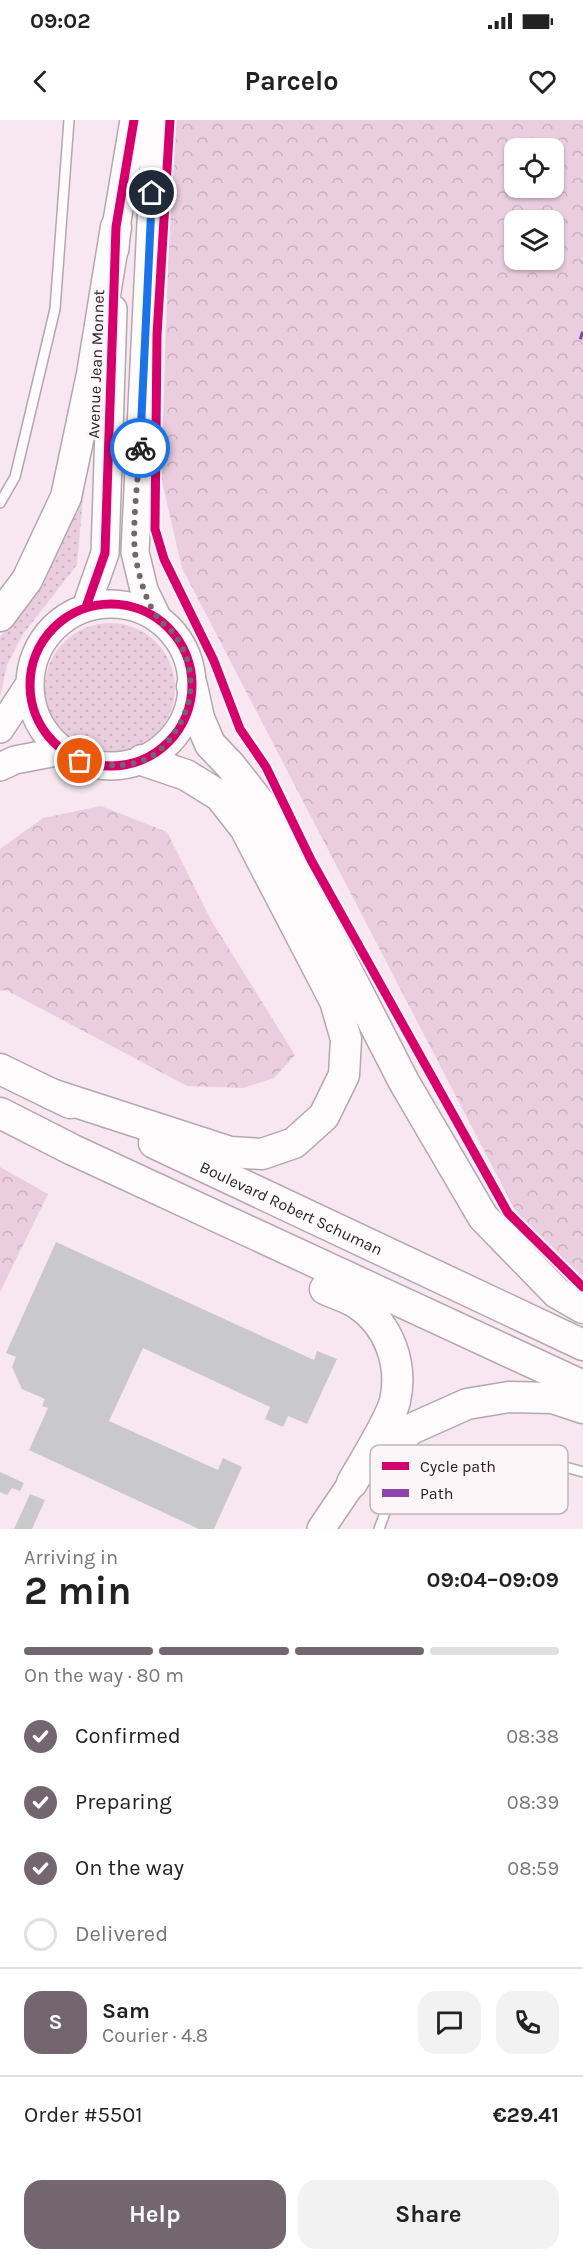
<!DOCTYPE html>
<meta charset="utf-8">
<style>
:root{--surface:#fff;--page:#f2f2f2;--text:#222;--muted:#767676;--line:#e0e0e0;--accent:#73666e}
body{margin:0;font-family:Karla,sans-serif;background:var(--page);color:var(--text);height:100vh;display:flex;flex-direction:column;font-size:22px;white-space:nowrap}
*{box-sizing:border-box;margin:0}
p{font-size:20px;color:var(--muted)}
.icon{flex:none;width:33px;height:33px;fill:none;stroke:currentColor;stroke-width:2;stroke-linecap:round;stroke-linejoin:round}
.map{position:relative;height:1409px;overflow:hidden}
.details{display:flex;flex-direction:column;background:var(--surface);flex:1}
.details>*{flex:none}
.fabs{position:absolute;left:504px;top:18px;display:grid;gap:12px}
.fabs a{display:grid;place-items:center;width:60px;height:60px;border-radius:12px;background:var(--surface);box-shadow:0 2px 4px #0004;font-size:30px}
.pin{position:absolute;display:grid;place-items:center;width:51px;height:51px;color:#fff;margin:-26px;border:3px solid #fff;border-radius:50%;box-shadow:0 2px 6px #0007}
.courier{position:absolute;display:grid;place-items:center;width:60px;height:60px;margin:-30px;border:4px solid #1a73e8;border-radius:50%;background:#fff;color:#222;box-shadow:0 2px 8px #0007}
.headline em{font-style:normal;font-weight:700}
.headline div{display:flex;flex-direction:column-reverse}
.headline{display:flex;align-items:center;justify-content:space-between;height:102px;padding:0 24px}
h1{font-size:39px;font-weight:700;line-height:45px}
.bar{display:grid;grid-template-columns:repeat(4,1fr);gap:9px 6px;align-content:center;height:72px;padding:0 24px}
.bar i{height:8px;border-radius:4px;background:var(--line)}
.bar .on{background:var(--accent)}
.bar p{grid-column:span 4}
.line{display:flex;align-items:center;gap:15px;padding:0 24px;border-top:2px solid var(--line)}
.line div{flex:1}
.round{display:grid;place-items:center;flex:none;width:63px;height:63px;border-radius:18px;background:var(--page)}
ol{padding:0 24px;list-style:none}
li{display:flex;align-items:center;gap:18px;height:66px}
li p{margin-inline-start:auto}
li .icon{padding:6px;border-radius:50%;background:var(--accent);color:#fff;stroke-width:4}
li:last-child{color:var(--muted)}
li i{width:33px;height:33px;border:3px solid var(--line);border-radius:50%}
.primary-button{display:flex;gap:12px;margin-top:auto;padding:12px 24px}
.primary-button a{flex:1;height:69px;border-radius:18px;background:var(--accent);color:#fff;font-size:24px;font-weight:700;line-height:69px;text-align:center}
.primary-button a+a{background:var(--page);color:var(--text)}
.status{display:flex;justify-content:space-between;align-items:center;height:42px;padding:0 30px;background:var(--surface);direction:ltr}
.status svg{height:16px;fill:currentColor}
header{display:flex;justify-content:space-between;align-items:center;height:78px;padding:0 24px;background:var(--surface);font-size:27px;font-weight:700}
.map>svg:first-child{display:block}
.grass{fill:url(#grass-dots)}
.forest{fill:url(#forest-crowns);fill-rule:evenodd}
.building{fill:#c9c8ca}
.lines{fill:none;stroke-linecap:round;stroke-linejoin:round}
.lane-casing{stroke:#b4a7ae;stroke-width:12}
.secondary-casing{stroke:#b4a7ae;stroke-width:30}
.primary-casing{stroke:#b4a7ae;stroke-width:33}
.lane{stroke:#fefbfd;stroke-width:9}
.secondary{stroke:#fefbfd;stroke-width:27}
.primary{stroke:#fefbfd;stroke-width:30}
.quiet{stroke:#8e44ad;stroke-width:8;stroke-dasharray:15 8;stroke-linecap:butt}
.cycleway-casing{stroke:#fcf6f9;stroke-width:13}
.cycleway{stroke:#d6006c;stroke-width:9}
.done{stroke:#73666e;stroke-width:6;stroke-dasharray:0 10.8}
.route{stroke:#1a73e8;stroke-width:8}
.labels{text-anchor:middle;dominant-baseline:central;stroke-width:6;stroke-linejoin:round;paint-order:stroke}
.street-label{font-size:16px;fill:#2b2027;stroke:#fcf6f9}
.key{fill:#fcf6f9;stroke:#bdb6ba;stroke-width:1.5}
.key-label{font-size:16px;fill:#2b2027}
</style>
<div class="status"><b>09:02</b><svg viewBox="0 0 49 12"><path d="M0 12V9h3v3zM5 12V6h3v6zM10 12V3h3v9zM15 12V0h3v12zM26 1h20v11H26zM47 4h2v5h-2z"/></svg></div>
<header><svg class="icon" aria-label="back" viewBox="0 0 24 24"><path d="M15 5l-7 7 7 7"/></svg>Parcelo<svg class="icon" aria-label="heart" viewBox="0 0 24 24"><path d="M12 20l-8-8c-3-5 5-10 8-4 3-6 11-1 8 4z"/></svg></header>
<div class="map">
<svg width="583" height="1409" viewBox="0 0 583 1409">
<defs>
<pattern id="grass-dots" width="8" height="8" patternUnits="userSpaceOnUse" patternTransform="scale(1.5)"><rect width="8" height="8" fill="#eacedf"/><path d="M2 2h.1M6 6h.1" fill="none" stroke="#c9b1bf" stroke-width="1.8" stroke-linecap="round"/></pattern>
<pattern id="forest-crowns" width="20" height="18" patternUnits="userSpaceOnUse" patternTransform="scale(1.5)"><rect width="20" height="18" fill="#eacedf"/><path d="M2 6a3 3 0 1 1 6 0M12 15a3 3 0 1 1 6 0" fill="none" stroke="#c9b1bf"/></pattern>
</defs>
<rect width="100%" height="100%" fill="#f8e7f1"/>
<path class="grass" d="M87 333 77 445 23 514 7 545 0 577V517L45 457Z
M45 568a65 65 0 1 1 130 0a65 65 0 1 1-130 0Z"/>
<path class="forest" d="M173 0H583V1168L546 1150 182 448 161 357ZM514 28H554V68H514ZM514 100H554V140H514Z
M101 686 167 712 211 800 295 935 274 958 243 968 187 966 6 870 0 871V729L43 698Z
M0 1047 48 1074 0 1172Z"/>
<path class="building" d="M56 1122 314 1240 317 1231 337 1239 307 1304 288 1296 283 1307 265 1299 270 1287 143 1228 109 1301 218 1350 223 1338 242 1347 214 1409H199L29 1330 48 1288 42 1286 45 1279 22 1269 12 1247 16 1237 6 1233Z
M0 1352 24 1363 20 1371 12 1368 7 1375 0 1372Z
M30 1374 45 1380 32 1409H14Z"/>
<g class="lines">
<defs>
<path id="lane" d="M0 383 15 357 55 189 69 0
M379 1409 386 1390 455 1339 519 1334 583 1352"/>
<path id="secondary" d="M156 0 135 432 144 470 158 499
M115 129 116 107 134 0
M30 565a81 81 0 1 1 162 0a81 81 0 1 1-162 0Z
M86 487 105 433 113 189
M0 609 29 565
M0 647 15 640 62 631
M321 1409 352 1363"/>
<g id="primary">
<path d="M0 496 27 460 66 377 92 254 116 107"/>
<path d="M192 566 199 598 210 624 230 645 263 687 404 962 483 1097 557 1173 583 1188"/>
<path d="M0 949 70 983"/>
<path d="M51 974 230 1032 262 1034 294 1023 324 996 344 955 346 919 335 881 245 708 220 676 186 655 142 640"/>
<path d="M0 993 73 1030 583 1266"/>
<path id="s1" d="M154 1023 583 1225"/>
<path d="M325 1169C336 1174 349 1178 358 1184 390 1206 403 1245 395 1281 390 1301 363 1343 352 1363"/>
<path d="M368 1349 411 1309 467 1284 509 1277 553 1278 583 1288"/>
</g>
</defs>
<use href="#lane" class="lane-casing"/>
<use href="#secondary" class="secondary-casing"/>
<use href="#primary" class="primary-casing"/>
<use href="#lane" class="lane"/>
<use href="#secondary" class="secondary"/>
<use href="#primary" class="primary"/>
<path class="quiet" d="M580 215 583 216"/>
<defs>
<path id="cycleway" d="M170 0 157 215 155 409 164 439 214 541 240 609 266 647 311 740 508 1093 583 1167
M30 565a81 81 0 1 1 162 0a81 81 0 1 1-162 0Z
M86 487 105 433 116 107 134 0"/>
</defs>
<use href="#cycleway" class="cycleway-casing"/>
<use href="#cycleway" class="cycleway"/>
</g>
<g class="lines">
<path class="done" d="M80 641C109 648 144 649 165 625 194 593 201 549 173 513 169 507 161 503 157 497 145 480 138 453 135 433 132 404 138 358 140 328"/>
<path class="route" d="M140 328 152 73"/>
</g>
<g class="labels">
<g class="street-label">
<text transform="translate(96 244) rotate(-88)">Avenue Jean Monnet</text>
<text stroke="none"><textPath href="#s1" startOffset="152">Boulevard Robert Schuman</textPath></text>
</g>
</g>
<rect x="370" y="1325" width="198" height="69" rx="9" class="key"/>
<rect x="382" y="1342" width="27" height="8" fill="#d6006c"/>
<rect x="382" y="1369" width="27" height="8" fill="#8e44ad"/>
<g class="key-label">
<text x="420" y="1352">Cycle path</text>
<text x="420" y="1379">Path</text>
</g>
</svg>
<div class="fabs">
<a><svg class="icon" aria-label="locate" viewBox="0 0 24 24"><circle cx="12" cy="12" r="6"/><path d="M12 2v4M12 18v4M2 12h4M18 12h4"/></svg></a>
<a><svg class="icon" aria-label="layers" viewBox="0 0 24 24"><path d="M12 4l9 5-9 5-9-5zM3 14l9 5 9-5"/></svg></a>
</div>
<div class="pin" style="left:80px;top:641px;background:#ea580c"><svg class="icon" aria-label="bag" viewBox="0 0 24 24"><path d="M5 8h14l-1 12H6zM9 8a3 3 0 0 1 6 0"/></svg></div>
<div class="pin" style="left:152px;top:73px;background:#1f2937"><svg class="icon" aria-label="home" viewBox="0 0 24 24"><path d="M3 11l9-7 9 7M6 9v11h12V9"/></svg></div>
<div class="courier" style="left:140px;top:328px"><svg class="icon" aria-label="bike" viewBox="0 0 24 24"><circle cx="6" cy="16" r="4"/><circle cx="18" cy="16" r="4"/><path d="M6 16l4-8h5l3 8M10 8l3 8H6M13 5h3"/></svg></div>
</div>
<section class="details">
<div class="headline"><div><h1>2 min</h1><p>Arriving in</p></div><em>09:04–09:09</em></div>
<div class="bar"><i class="on"></i><i class="on"></i><i class="on"></i><i></i><p>On the way · 80 m</p></div>
<ol>
<li><svg class="icon" aria-label="check" viewBox="0 0 24 24"><path d="M5 12l5 5 9-10"/></svg>Confirmed<p>08:38</p></li>
<li><svg class="icon" aria-label="check" viewBox="0 0 24 24"><path d="M5 12l5 5 9-10"/></svg>Preparing<p>08:39</p></li>
<li><svg class="icon" aria-label="check" viewBox="0 0 24 24"><path d="M5 12l5 5 9-10"/></svg>On the way<p>08:59</p></li>
<li><i></i>Delivered</li>
</ol>
<div class="line" style="height:108px"><b class="round" style="background:var(--accent);color:#fff">S</b><div><b>Sam</b><p>Courier · 4.8</p></div><a class="round"><svg class="icon" aria-label="chat" viewBox="0 0 24 24"><path d="M4 5h16v11H9l-5 4z"/></svg></a><a class="round"><svg class="icon" aria-label="phone" viewBox="0 0 24 24"><path d="M5 4h4l2 5-3 2q2 4 5 5l2-3 5 2v4C11 20 4 13 5 4z"/></svg></a></div>
<div class="line" style="height:78px"><div>Order #5501</div><b>€29.41</b></div>
<div class="primary-button"><a>Help</a><a>Share</a></div>
</section>
